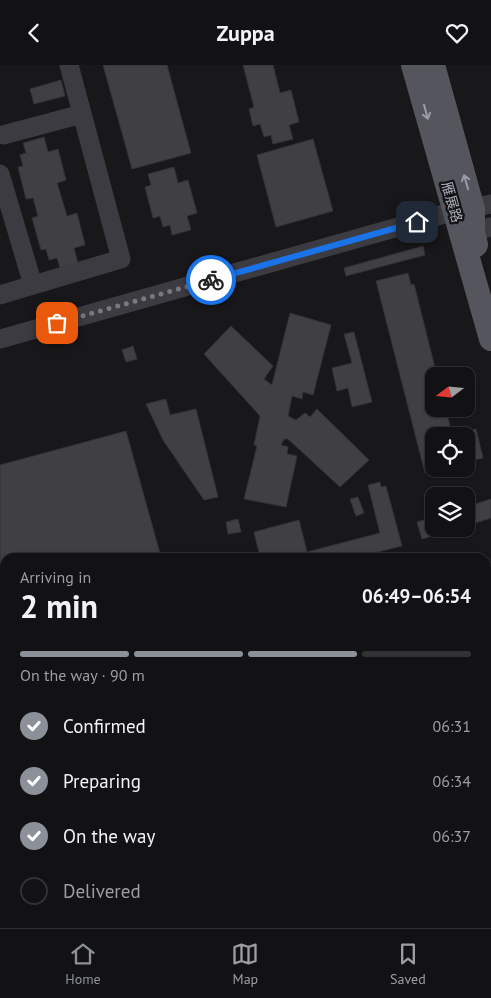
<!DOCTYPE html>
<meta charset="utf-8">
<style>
:root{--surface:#121214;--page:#1b1b1d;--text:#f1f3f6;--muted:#9c9ea0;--line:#313234;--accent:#8c9099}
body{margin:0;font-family:"PT Sans","Noto Sans SC",sans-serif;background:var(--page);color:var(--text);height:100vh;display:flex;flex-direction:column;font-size:19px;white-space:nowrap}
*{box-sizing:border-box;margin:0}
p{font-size:16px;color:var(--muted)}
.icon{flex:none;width:28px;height:28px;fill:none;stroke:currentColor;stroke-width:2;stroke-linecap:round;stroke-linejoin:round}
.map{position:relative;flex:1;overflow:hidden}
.drawer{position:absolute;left:0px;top:488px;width:491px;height:376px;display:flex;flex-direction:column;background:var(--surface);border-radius:15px 15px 0 0;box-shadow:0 1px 4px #0004,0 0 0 1px var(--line)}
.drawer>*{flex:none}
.needle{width:32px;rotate:254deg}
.buttons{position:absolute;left:425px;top:302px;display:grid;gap:10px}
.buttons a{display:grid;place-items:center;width:50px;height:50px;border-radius:10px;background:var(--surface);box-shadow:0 1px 4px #0004,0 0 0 1px var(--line);font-size:25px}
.pin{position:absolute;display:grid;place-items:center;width:42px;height:42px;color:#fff;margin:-21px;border-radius:10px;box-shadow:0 2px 8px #0006}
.courier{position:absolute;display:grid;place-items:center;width:50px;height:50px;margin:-25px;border:4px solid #1a73e8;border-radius:50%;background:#fff;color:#222;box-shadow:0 1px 6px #0007}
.overview em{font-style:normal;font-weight:700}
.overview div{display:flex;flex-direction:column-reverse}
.overview{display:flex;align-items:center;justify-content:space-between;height:85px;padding:0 20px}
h1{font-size:32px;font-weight:700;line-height:38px}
.bar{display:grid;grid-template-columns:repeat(4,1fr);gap:8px 5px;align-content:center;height:60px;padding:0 20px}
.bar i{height:6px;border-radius:4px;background:var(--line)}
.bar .on{background:var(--accent)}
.bar p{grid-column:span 4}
ol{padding:0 20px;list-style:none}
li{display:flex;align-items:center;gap:15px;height:55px}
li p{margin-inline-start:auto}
li .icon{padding:5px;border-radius:50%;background:var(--accent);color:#fff;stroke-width:4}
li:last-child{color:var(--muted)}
li i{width:28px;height:28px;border:2px solid var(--line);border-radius:50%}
header{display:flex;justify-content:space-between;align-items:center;height:65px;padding:0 20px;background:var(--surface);font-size:22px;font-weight:700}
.tab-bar{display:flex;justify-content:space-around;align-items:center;height:70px;border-top:1px solid var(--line);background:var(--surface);font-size:14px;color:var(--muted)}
.tab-bar a{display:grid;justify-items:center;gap:2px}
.tab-bar .on{color:var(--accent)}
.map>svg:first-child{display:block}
.green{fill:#222a24}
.building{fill:#404044;stroke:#333236}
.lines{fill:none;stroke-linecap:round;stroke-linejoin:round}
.minor{stroke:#3b3b41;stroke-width:19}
.major{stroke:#55555e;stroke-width:24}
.oneway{stroke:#999ba8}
.done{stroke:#777882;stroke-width:5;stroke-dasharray:0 9}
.route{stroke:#1a73e8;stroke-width:6}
.labels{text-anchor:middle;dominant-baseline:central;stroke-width:4.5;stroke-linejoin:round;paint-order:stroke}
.street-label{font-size:14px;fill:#aaacba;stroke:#131315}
</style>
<header><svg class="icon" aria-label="back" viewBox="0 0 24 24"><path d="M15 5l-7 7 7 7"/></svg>Zuppa<svg class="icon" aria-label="heart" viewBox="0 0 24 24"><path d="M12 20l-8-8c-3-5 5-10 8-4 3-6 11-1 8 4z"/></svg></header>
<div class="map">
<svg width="491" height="863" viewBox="0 0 491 863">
<rect width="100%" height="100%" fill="#18181a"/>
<path class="green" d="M92 859H134L135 863H77Z"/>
<path class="building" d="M103 0H167L191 88 132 104Z
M243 0H273L280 28 291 25 299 57 289 60 293 74 273 79 271 70 264 72 260 59 253 61 249 44 254 42Z
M61 15 65 31 34 39 30 24Z
M44 72 48 87 58 84 66 115 57 118 67 151 77 148 85 180 74 183 78 198 60 203 57 193 49 195 46 184 41 185 32 153 38 151 33 133 26 134 18 102 23 101 20 90 26 88 23 78Z
M313 74 333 146 276 162 257 90Z
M174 102 178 118 188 115 197 148 187 151 191 165 172 170 170 160 163 162 160 151 153 153 145 122 151 120 148 109Z
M423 181 425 190 346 211 344 203Z
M408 208 411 220 414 219 437 311H434V344H446L452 370 476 364 483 393 466 397V371H434V404H441L425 408 376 216Z
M290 248 331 260 313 330 303 327 302 334 292 331 288 351 296 355 305 348 310 352 317 344 369 395 340 422 288 374H284L281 380 288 382 287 389 297 391 286 442 244 434 257 381 254 380 260 351 204 289 231 261 273 301 264 314 272 320Z
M354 267 372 337 352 342 348 323 337 326 332 303 352 298 344 269Z
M133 281 137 294 126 297 122 285Z
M166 334 170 350 196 344 218 432 204 435 163 375 146 339Z
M126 366 161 492H5V746L0 728V400Z
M380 417 381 422 386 421 402 481 357 492H260L254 467 299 455 307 487 380 468 368 420Z
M358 432 364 448 356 451 350 434Z
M491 434V453L466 461V442Z
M434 452V464H456L422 474 417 457Z
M238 454 241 467 228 469 226 457Z
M486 578 491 595V862L471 863 470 859H486Z
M160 859H219L220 863H161Z
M259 859H352L353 863H260Z
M389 859H435L436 863H390Z"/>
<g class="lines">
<path class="minor" d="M3 70 82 49
M0 109 33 220
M465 158 473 167 491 162
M0 230 121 194 69 0
M0 274 455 146 491 139"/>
<path class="major" d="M413 0 491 274
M433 0 473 144V167L476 180"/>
</g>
<defs><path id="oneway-shaft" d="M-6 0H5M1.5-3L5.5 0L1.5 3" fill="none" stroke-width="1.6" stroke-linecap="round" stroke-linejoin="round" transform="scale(1.25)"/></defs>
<g class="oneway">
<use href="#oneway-shaft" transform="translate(426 47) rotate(74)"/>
<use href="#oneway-shaft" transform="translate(466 117) rotate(-106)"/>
</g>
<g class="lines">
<path class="done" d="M57 258 211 215"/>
<path class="route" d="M211 215 417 157"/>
</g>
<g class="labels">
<g class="street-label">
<text transform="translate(452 137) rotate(74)">雁展路</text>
</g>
</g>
</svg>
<div class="buttons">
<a><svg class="needle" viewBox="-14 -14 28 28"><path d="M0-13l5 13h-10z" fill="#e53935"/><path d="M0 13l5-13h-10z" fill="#9c9ea0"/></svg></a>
<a><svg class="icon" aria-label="locate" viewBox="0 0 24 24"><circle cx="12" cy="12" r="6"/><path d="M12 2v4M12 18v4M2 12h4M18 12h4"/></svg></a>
<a><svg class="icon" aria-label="layers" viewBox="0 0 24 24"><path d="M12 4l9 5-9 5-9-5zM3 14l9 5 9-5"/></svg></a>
</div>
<div class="pin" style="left:57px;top:258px;background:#ea580c"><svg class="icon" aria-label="bag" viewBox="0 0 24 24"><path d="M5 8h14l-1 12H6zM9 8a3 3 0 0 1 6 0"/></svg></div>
<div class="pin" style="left:417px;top:157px;background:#1f2937"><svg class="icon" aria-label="home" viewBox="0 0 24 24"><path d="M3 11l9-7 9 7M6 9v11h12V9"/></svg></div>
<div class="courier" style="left:211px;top:215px"><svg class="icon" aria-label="bike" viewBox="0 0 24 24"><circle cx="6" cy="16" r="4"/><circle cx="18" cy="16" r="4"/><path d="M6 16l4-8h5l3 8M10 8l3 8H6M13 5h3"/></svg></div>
<section class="drawer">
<div class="overview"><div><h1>2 min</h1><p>Arriving in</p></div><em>06:49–06:54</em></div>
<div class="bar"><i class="on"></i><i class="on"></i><i class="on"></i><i></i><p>On the way · 90 m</p></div>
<ol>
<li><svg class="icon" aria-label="check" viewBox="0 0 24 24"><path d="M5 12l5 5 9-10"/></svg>Confirmed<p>06:31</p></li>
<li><svg class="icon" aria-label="check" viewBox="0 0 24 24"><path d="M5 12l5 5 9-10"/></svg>Preparing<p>06:34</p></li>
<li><svg class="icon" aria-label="check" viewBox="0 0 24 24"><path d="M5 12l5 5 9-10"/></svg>On the way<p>06:37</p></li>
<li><i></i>Delivered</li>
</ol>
</section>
</div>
<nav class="tab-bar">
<a class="on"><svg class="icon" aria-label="home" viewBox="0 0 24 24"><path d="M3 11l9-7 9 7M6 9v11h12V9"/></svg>Home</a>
<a><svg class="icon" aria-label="map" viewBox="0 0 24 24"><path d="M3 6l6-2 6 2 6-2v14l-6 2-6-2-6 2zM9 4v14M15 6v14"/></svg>Map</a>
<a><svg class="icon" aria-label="saved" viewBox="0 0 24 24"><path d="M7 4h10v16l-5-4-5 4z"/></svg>Saved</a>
</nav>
